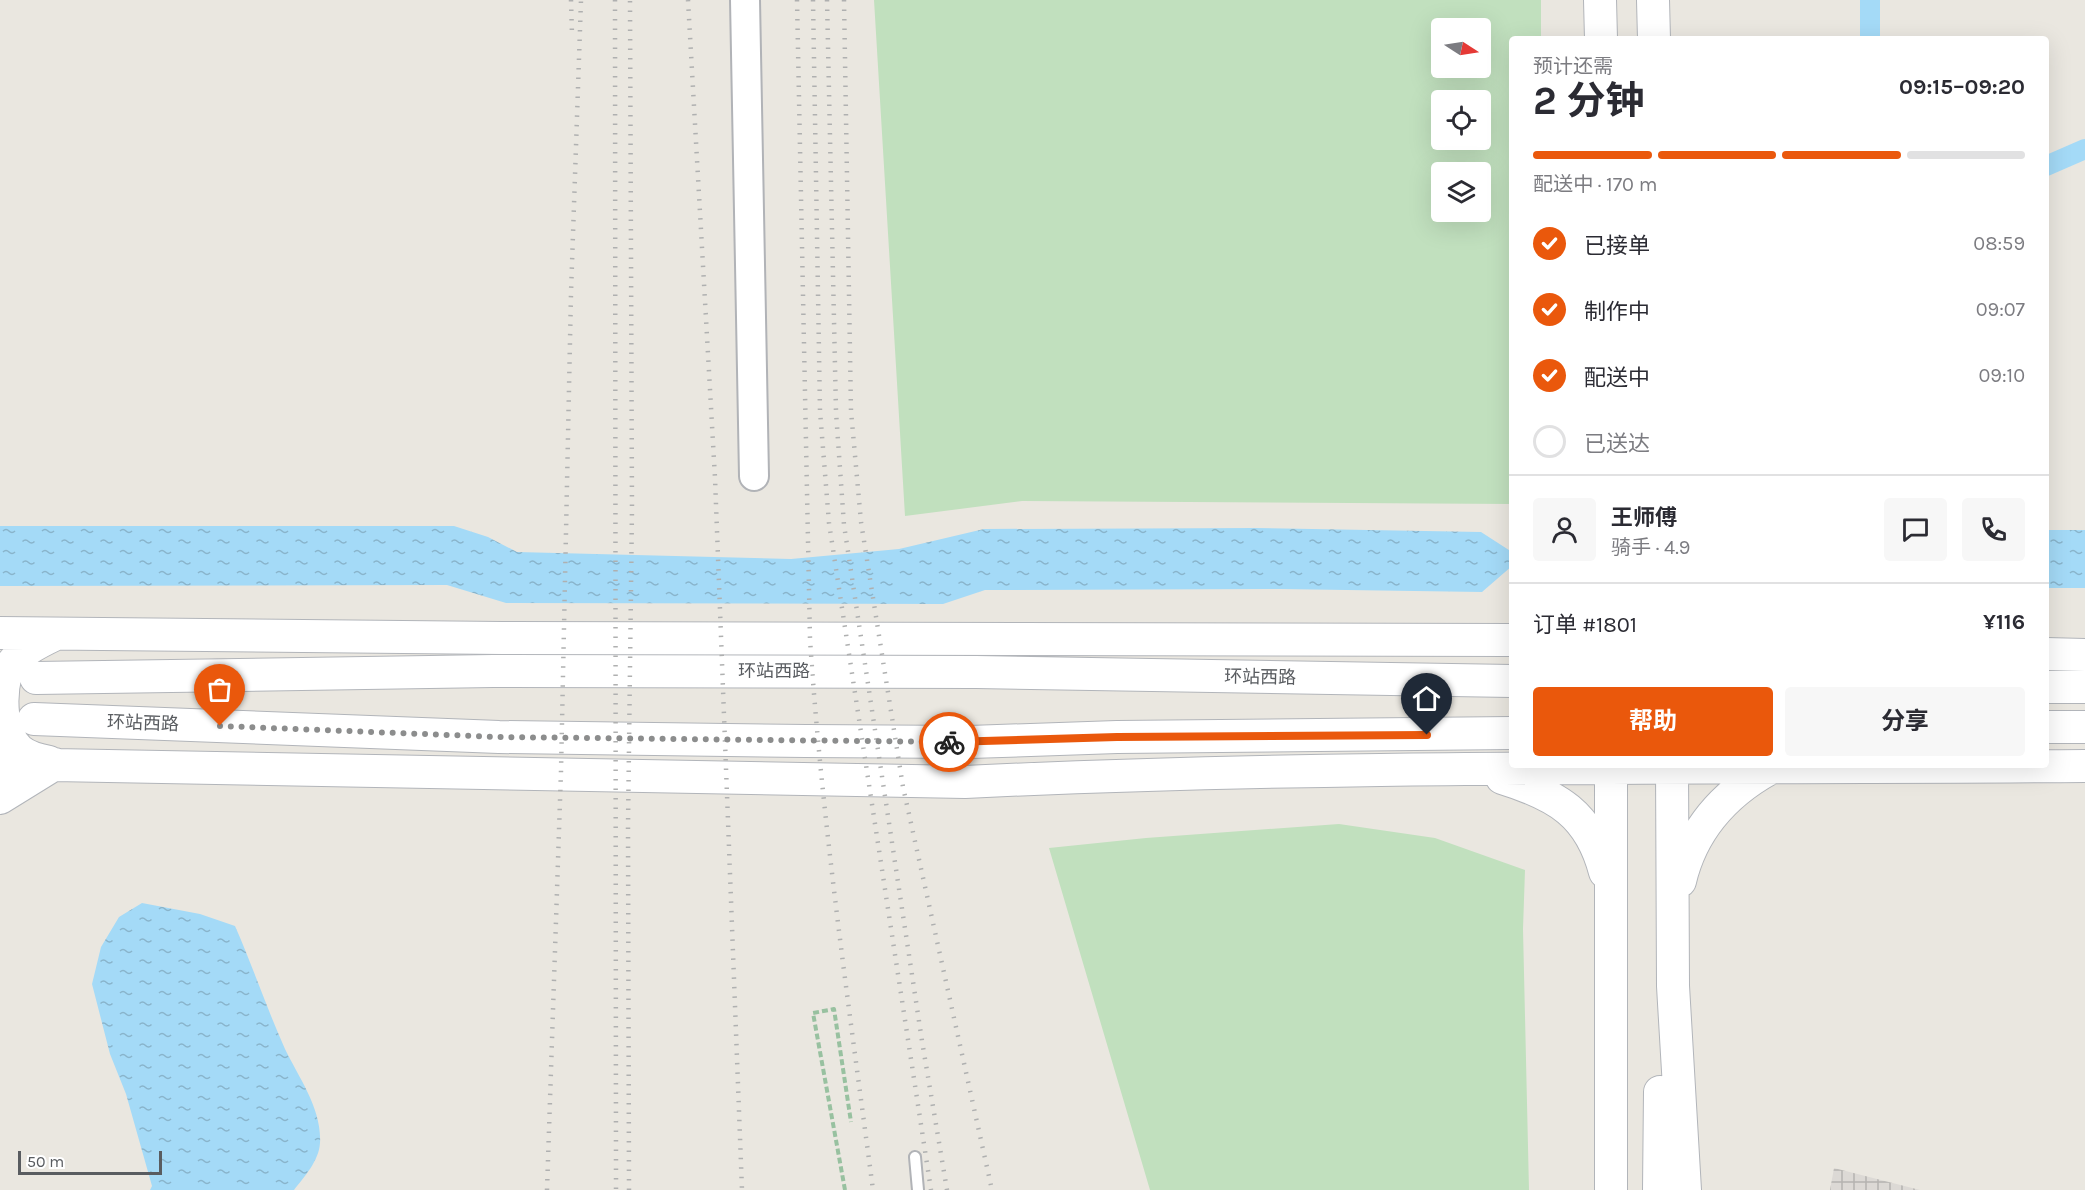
<!DOCTYPE html>
<html lang="zh">
<meta charset="utf-8">
<style>
:root{--surface:#fff;--page:#f7f7f7;--text:#2b2b33;--muted:#7c7c81;--line:#e1e1e2;--accent:#ea580c}
body{margin:0;font-family:Karla,"Noto Sans SC",sans-serif;background:var(--page);color:var(--text);height:100vh;display:flex;flex-direction:column;font-size:22px;white-space:nowrap}
*{box-sizing:border-box;margin:0}
p{font-size:20px;color:var(--muted)}
.icon{flex:none;width:33px;height:33px;fill:none;stroke:currentColor;stroke-width:2;stroke-linecap:round;stroke-linejoin:round}
.map{position:relative;flex:1;overflow:hidden}
.drawer{position:absolute;left:1509px;top:36px;width:540px;height:732px;display:flex;flex-direction:column;background:var(--surface);border-radius:6px;box-shadow:0 6px 24px #0002}
.drawer>*{flex:none}
.needle{width:39px;rotate:102deg}
.buttons{position:absolute;left:1431px;top:18px;display:grid;gap:12px}
.buttons a{display:grid;place-items:center;width:60px;height:60px;border-radius:6px;background:var(--surface);box-shadow:0 6px 24px #0002;font-size:30px}
.scale{position:absolute;left:18px;bottom:15px;width:144px;box-sizing:border-box;padding-left:6px;border:3px solid #595c60;border-top:0;font-size:16px;line-height:21px;white-space:nowrap;color:#595c60;-webkit-text-stroke:4px #fff;paint-order:stroke}
.pin{position:absolute;display:grid;place-items:center;width:51px;height:51px;color:#fff;margin:-62px -26px;border-radius:50% 50% 50% 0;rotate:-45deg;box-shadow:0 0 6px #0007}
.pin .icon{rotate:45deg}
.courier{position:absolute;display:grid;place-items:center;width:60px;height:60px;margin:-30px;border:4px solid #ea580c;border-radius:50%;background:#fff;color:#222;box-shadow:0 2px 8px #0007}
.summary em{font-style:normal;font-weight:700}
.summary div{display:flex;flex-direction:column-reverse}
.summary{display:flex;align-items:center;justify-content:space-between;height:102px;padding:0 24px}
h1{font-size:39px;font-weight:700;line-height:45px}
.bar{display:grid;grid-template-columns:repeat(4,1fr);gap:9px 6px;align-content:center;height:72px;padding:0 24px}
.bar i{height:8px;border-radius:4px;background:var(--line)}
.bar .current{background:var(--accent)}
.bar p{grid-column:span 4}
.line{display:flex;align-items:center;gap:15px;padding:0 24px;border-top:2px solid var(--line)}
.line div{flex:1}
.round{display:grid;place-items:center;flex:none;width:63px;height:63px;border-radius:6px;background:var(--page)}
ol{padding:0 24px;list-style:none}
li{display:flex;align-items:center;gap:18px;height:66px}
li p{margin-inline-start:auto}
li .icon{padding:6px;border-radius:50%;background:var(--accent);color:#fff;stroke-width:4}
li:last-child{color:var(--muted)}
li i{width:33px;height:33px;border:3px solid var(--line);border-radius:50%}
.cta{display:flex;gap:12px;margin-top:auto;padding:12px 24px}
.cta a{flex:1;height:69px;border-radius:6px;background:var(--accent);color:#fff;font-size:24px;font-weight:700;line-height:69px;text-align:center}
.cta a+a{background:var(--page);color:var(--text)}
.map>svg:first-child{display:block}
.industrial{fill:url(#industrial-grid)}
.green{fill:#c1e0be;fill-rule:evenodd}
.water{fill:url(#water-ripples)}
.lines{fill:none;stroke-linecap:round;stroke-linejoin:round}
.canal{stroke:#a4daf7;stroke-width:20}
.service-casing{stroke:#b1b3b7;stroke-width:14}
.tertiary-casing{stroke:#b1b3b7;stroke-width:32}
.secondary-casing{stroke:#b2b5ba;stroke-width:34}
.path{stroke:#98c1a0;stroke-width:4;stroke-dasharray:6 3;stroke-linecap:butt}
.service{stroke:#fff;stroke-width:10}
.tertiary{stroke:#fff;stroke-width:28}
.secondary{stroke:#fff;stroke-width:32}
.rail{stroke:#afb0b0;stroke-width:4.5;stroke-dasharray:1.5 8;stroke-linecap:butt}
.done{stroke:#8c8d8d;stroke-width:6;stroke-dasharray:0 10.8}
.route{stroke:#ea580c;stroke-width:8}
.labels{text-anchor:middle;dominant-baseline:central;stroke-width:4.5;stroke-linejoin:round;paint-order:stroke}
.street-label{font-size:18px;fill:#595c60;stroke:#fff}
</style>
<div class="map">
<svg width="2085" height="1190" viewBox="0 0 2085 1190">
<defs>
<pattern id="industrial-grid" width="8" height="8" patternUnits="userSpaceOnUse" patternTransform="scale(1.5)"><rect width="8" height="8" fill="#dcd9d5"/><path d="M0 4h8M4 0v8" fill="none" stroke="#b5b3b0"/></pattern>
<pattern id="water-ripples" width="26" height="14" patternUnits="userSpaceOnUse" patternTransform="scale(1.5)"><rect width="26" height="14" fill="#a4daf7"/><path d="M2 4q2-2 4 0t4 0M15 11q2-2 4 0t4 0" fill="none" stroke="#89b4cb"/></pattern>
</defs>
<rect width="100%" height="100%" fill="#eae7e0"/>
<path class="industrial" d="M1834 1168 1920 1190H1830Z"/>
<path class="green" d="M874 0H1541V39H1512V504L1022 501 905 516ZM1442 28H1480V68H1442ZM1442 100H1480V140H1442ZM1442 172H1480V212H1442Z
M1339 824 1435 838 1525 870 1523 929 1529 1190H1150L1049 848 1146 838Z"/>
<path class="water" d="M0 526H454L488 537 517 552 791 559 899 549 984 529 1255 528 1481 532 1512 552V566L1482 592 1279 589 985 590 943 604 506 603 447 585 0 586Z
M2046 530H2085V588H2046Z
M142 903 200 914 235 926C253 967 267 1009 285 1049 299 1078 322 1109 320 1143 319 1161 304 1177 294 1190H150L152 1186 126 1094 110 1054 92 984 101 947 119 917Z"/>
<g class="lines">
<path class="canal" d="M1870 0V39
M2046 166 2085 149"/>
<defs>
<path id="service" d="M915 1157 918 1190"/>
<path id="tertiary" d="M745 0 754 476"/>
<path id="secondary" d="M1600 0 1601 39
M1653 0 1654 39
M0 633 502 638 1512 640
M2046 654 2085 655
M36 678 493 671 976 672 1512 681
M2046 687H2085
M34 719 499 737 806 741 970 742 1117 737 1512 733
M2046 727H2085
M49 762C39 760 27 757 19 750 0 732 0 697 6 673 16 653 37 643 56 634
M0 764 965 782C1338 764 1712 769 2085 766
M1672 765 1673 986 1685 1190
M1502 778C1557 795 1590 814 1605 872
M0 798 55 764
M1680 881C1692 830 1724 794 1769 769
M1611 1190V765
M1659 1190 1660 1092"/>
</defs>
<use href="#service" class="service-casing"/>
<use href="#tertiary" class="tertiary-casing"/>
<use href="#secondary" class="secondary-casing"/>
<path class="path" d="M845 1190 813 1013 834 1009 851 1122"/>
<use href="#service" class="service"/>
<use href="#tertiary" class="tertiary"/>
<use href="#secondary" class="secondary"/>
<path class="rail" d="M571 0 572 35
M615 0 616 1190
M688 0 715 478 742 1190
M797 0 810 639C822 823 849 1007 873 1190
M813 0 820 411 829 523 931 1190
M827 0 836 412 844 525 922 1041 947 1190
M844 0 851 411 861 522 903 787 992 1190
M547 1190 561 771 571 293 581 0
M629 1190 628 827 632 509 630 0"/>
</g>
<g class="lines">
<path class="done" d="M220 726 499 737 949 742"/>
<path class="route" d="M949 742 1117 737 1427 735"/>
</g>
<g class="labels">
<g class="street-label">
<text x="774" y="671">环站西路</text>
<text transform="translate(1260 677) rotate(1)">环站西路</text>
<text transform="translate(143 723) rotate(2)">环站西路</text>
</g>
</g>
</svg>
<div class="buttons">
<a><svg class="needle" viewBox="-14 -14 28 28"><path d="M0-13l5 13h-10z" fill="#e53935"/><path d="M0 13l5-13h-10z" fill="#7c7c81"/></svg></a>
<a><svg class="icon" aria-label="locate" viewBox="0 0 24 24"><circle cx="12" cy="12" r="6"/><path d="M12 2v4M12 18v4M2 12h4M18 12h4"/></svg></a>
<a><svg class="icon" aria-label="layers" viewBox="0 0 24 24"><path d="M12 4l9 5-9 5-9-5zM3 14l9 5 9-5"/></svg></a>
</div>
<div class="scale">50 m</div>
<div class="pin" style="left:220px;top:726px;background:#ea580c"><svg class="icon" aria-label="bag" viewBox="0 0 24 24"><path d="M5 8h14l-1 12H6zM9 8a3 3 0 0 1 6 0"/></svg></div>
<div class="pin" style="left:1427px;top:735px;background:#1f2937"><svg class="icon" aria-label="home" viewBox="0 0 24 24"><path d="M3 11l9-7 9 7M6 9v11h12V9"/></svg></div>
<div class="courier" style="left:949px;top:742px"><svg class="icon" aria-label="bike" viewBox="0 0 24 24"><circle cx="6" cy="16" r="4"/><circle cx="18" cy="16" r="4"/><path d="M6 16l4-8h5l3 8M10 8l3 8H6M13 5h3"/></svg></div>
<section class="drawer">
<div class="summary"><div><h1>2 分钟</h1><p>预计还需</p></div><em>09:15–09:20</em></div>
<div class="bar"><i class="current"></i><i class="current"></i><i class="current"></i><i></i><p>配送中 · 170 m</p></div>
<ol>
<li><svg class="icon" aria-label="check" viewBox="0 0 24 24"><path d="M5 12l5 5 9-10"/></svg>已接单<p>08:59</p></li>
<li><svg class="icon" aria-label="check" viewBox="0 0 24 24"><path d="M5 12l5 5 9-10"/></svg>制作中<p>09:07</p></li>
<li><svg class="icon" aria-label="check" viewBox="0 0 24 24"><path d="M5 12l5 5 9-10"/></svg>配送中<p>09:10</p></li>
<li><i></i>已送达</li>
</ol>
<div class="line" style="height:108px"><a class="round"><svg class="icon" aria-label="person" viewBox="0 0 24 24"><circle cx="12" cy="8" r="4"/><path d="M4 21q1-7 8-7t8 7"/></svg></a><div><b>王师傅</b><p>骑手 · 4.9</p></div><a class="round"><svg class="icon" aria-label="chat" viewBox="0 0 24 24"><path d="M4 5h16v11H9l-5 4z"/></svg></a><a class="round"><svg class="icon" aria-label="phone" viewBox="0 0 24 24"><path d="M5 4h4l2 5-3 2q2 4 5 5l2-3 5 2v4C11 20 4 13 5 4z"/></svg></a></div>
<div class="line" style="height:78px"><div>订单 #1801</div><b>¥116</b></div>
<div class="cta"><a>帮助</a><a>分享</a></div>
</section>
</div>
